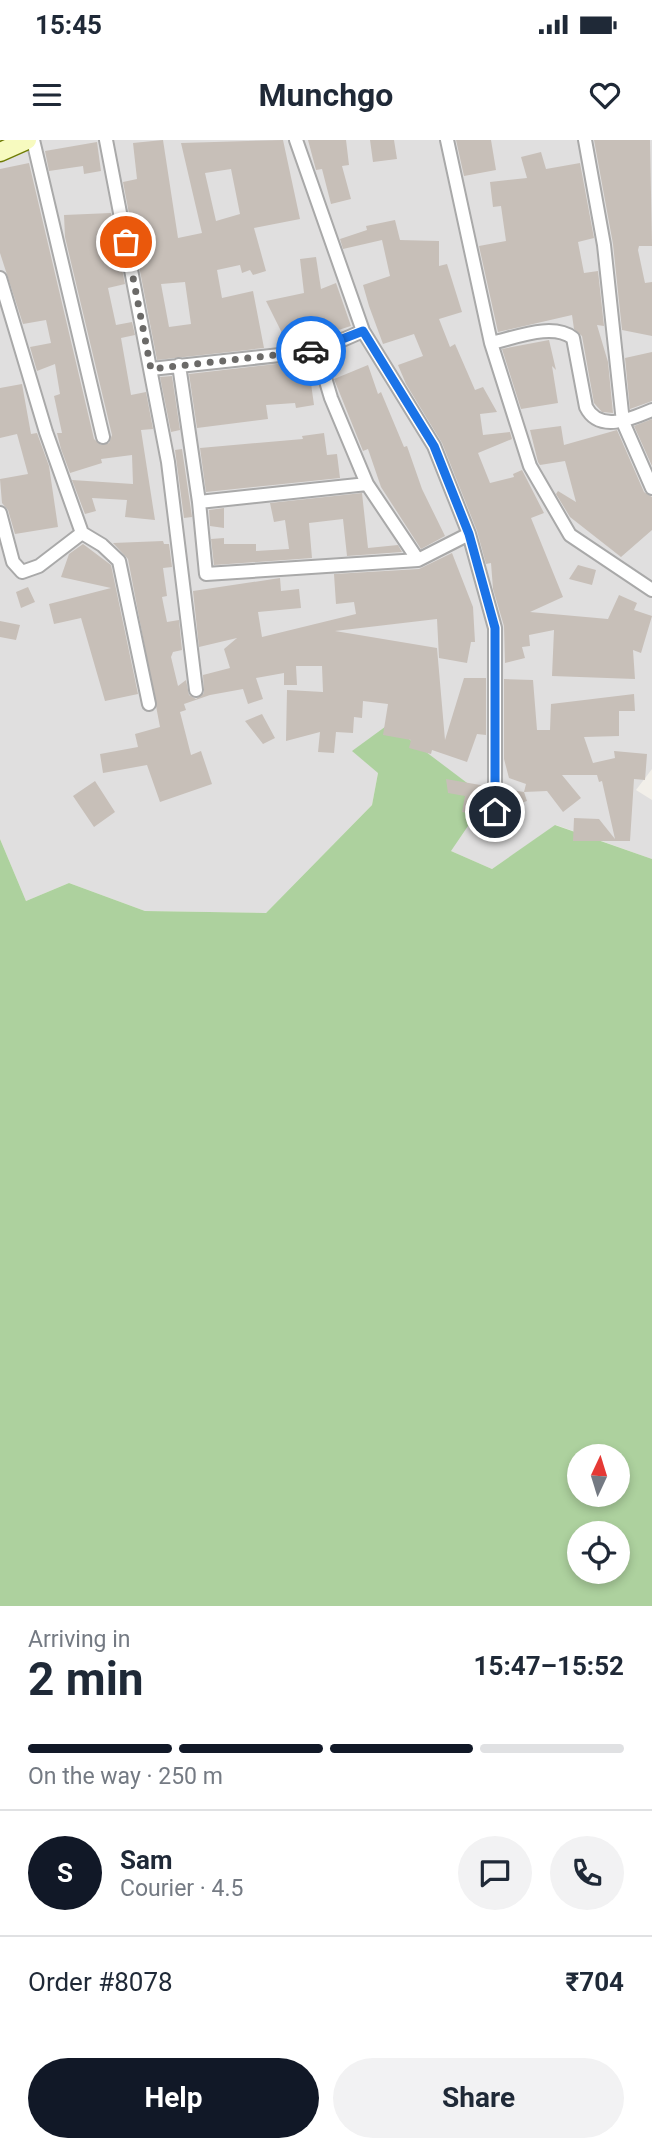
<!DOCTYPE html>
<meta charset="utf-8">
<style>
:root{--surface:#fff;--page:#f2f2f3;--text:#1f2937;--muted:#747a83;--line:#e0e1e3;--accent:#111827}
body{margin:0;font-family:Roboto,sans-serif;background:var(--page);color:var(--text);height:100vh;display:flex;flex-direction:column;font-size:26px;white-space:nowrap}
*{box-sizing:border-box;margin:0}
p{font-size:23px;color:var(--muted)}
.icon{flex:none;width:38px;height:38px;fill:none;stroke:currentColor;stroke-width:2;stroke-linecap:round;stroke-linejoin:round}
.map{position:relative;height:1466px;overflow:hidden}
.details{display:flex;flex-direction:column;background:var(--surface);flex:1}
.details>*{flex:none}
.needle{width:46px;rotate:4deg}
.controls{position:absolute;left:567px;top:1304px;display:grid;gap:14px}
.controls a{display:grid;place-items:center;width:63px;height:63px;border-radius:50%;background:var(--surface);box-shadow:0 4px 10px #0003;font-size:35px}
.pin{position:absolute;display:grid;place-items:center;width:60px;height:60px;color:#fff;margin:-30px;border:4px solid #fff;border-radius:50%;box-shadow:0 2px 7px #0007}
.courier{position:absolute;display:grid;place-items:center;width:70px;height:70px;margin:-35px;border:5px solid #1a73e8;border-radius:50%;background:#fff;color:#222;box-shadow:0 2px 9px #0007}
.summary em{font-style:normal;font-weight:700}
.summary div{display:flex;flex-direction:column-reverse}
.summary{display:flex;align-items:center;justify-content:space-between;height:119px;padding:0 28px}
h1{font-size:46px;font-weight:700;line-height:52px}
.bar{display:grid;grid-template-columns:repeat(4,1fr);gap:10px 7px;align-content:center;height:84px;padding:0 28px}
.bar i{height:9px;border-radius:5px;background:var(--line)}
.bar .selected{background:var(--accent)}
.bar p{grid-column:span 4}
.line{display:flex;align-items:center;gap:18px;padding:0 28px;border-top:2px solid var(--line)}
.line div{flex:1}
.round{display:grid;place-items:center;flex:none;width:74px;height:74px;border-radius:37px;background:var(--page)}
.action{display:flex;gap:14px;margin-top:auto;padding:14px 28px}
.action a{flex:1;height:80px;border-radius:42px;background:var(--accent);color:#fff;font-size:28px;font-weight:700;line-height:80px;text-align:center}
.action a+a{background:var(--page);color:var(--text)}
.status{display:flex;justify-content:space-between;align-items:center;height:49px;padding:0 35px;background:var(--surface);direction:ltr}
.status svg{height:19px;fill:currentColor}
header{display:flex;justify-content:space-between;align-items:center;height:91px;padding:0 28px;background:var(--surface);font-size:32px;font-weight:700}
.map>svg:first-child{display:block}
.residential{fill:#e0dfdf}
.forest{fill:#add19e;fill-rule:evenodd}
.building{fill:#c7bfb8;fill-rule:evenodd}
.lines{fill:none;stroke-linecap:round;stroke-linejoin:round}
.minor-casing{stroke:#a9a9a9;stroke-width:16}
.secondary-casing{stroke:#707d05;stroke-width:21}
.minor{stroke:#fff;stroke-width:12}
.secondary{stroke:#f7fabf;stroke-width:18}
.done{stroke:#6b6a68;stroke-width:7;stroke-dasharray:0 12.6}
.route{stroke:#1a73e8;stroke-width:9}
</style>
<div class="status"><b>15:45</b><svg viewBox="0 0 49 12"><path d="M0 12V9h3v3zM5 12V6h3v6zM10 12V3h3v9zM15 12V0h3v12zM26 1h20v11H26zM47 4h2v5h-2z"/></svg></div>
<header><svg class="icon" aria-label="menu" viewBox="0 0 24 24"><path d="M4 6h16M4 12h16M4 18h16"/></svg>Munchgo<svg class="icon" aria-label="heart" viewBox="0 0 24 24"><path d="M12 20l-8-8c-3-5 5-10 8-4 3-6 11-1 8 4z"/></svg></header>
<div class="map">
<svg width="652" height="1466" viewBox="0 0 652 1466">
<rect width="100%" height="100%" fill="#f2efe9"/>
<path class="residential" d="M0 0H652V629L636 650 652 660V719L556 685 492 729 451 711 378 633 372 665 266 773 145 771 69 743 26 761 0 699Z"/>
<path class="forest" d="M389 584 487 658 451 711 492 729 555 685 652 719V1466H0V699L26 761 69 743 145 771 266 773 372 665 378 633 352 611ZM579 1316H618V1354H579ZM579 1393H618V1432H579Z"/>
<path class="building" d="M163 0 178 98 202 93 181 3 283 0 300 79 254 88 266 131 253 135 250 130 242 133 240 125 217 130 222 158 253 151 264 208 157 220 123 42 137 39 133 3ZM231 29 240 74 216 81 205 33ZM185 142 191 184 169 187 161 144Z
M308 0H346L349 25 342 26 351 59 331 64 322 29 316 30Z
M370 0H394L397 19 373 22Z
M456 0H491L496 30 464 36Z
M594 0H650L652 106H639L638 110 645 143 652 142V196L622 190 613 104Z
M97 2 101 31 84 34 83 26 49 31 45 11Z
M541 12 546 29 580 23 594 98 578 102 584 133 598 131 604 186 597 185 608 222 613 273 602 272 594 263 582 196 574 189 572 175 498 192 479 106 506 101 501 66 493 67 490 42 527 38 521 17Z
M29 23 94 299 101 305 109 303 112 295 65 97 64 75 111 73 125 144 108 148 116 185 132 182 135 195 121 198 131 255 146 252 153 289 141 290 155 380 125 377 127 360 92 358 96 371 85 374 72 340 133 344 132 315 101 319 102 323 70 333 61 309 57 293H62L54 256 60 254 55 224 37 231 30 207 51 203 46 180 23 184 0 113V29Z
M395 80 400 100 439 101V126L447 124 462 172 439 179 450 207 455 204 475 250 483 247 497 272 480 274 483 295 510 292 512 299 478 313 490 343 514 337 513 334 522 330 544 373 531 378 563 457 530 472 608 479 619 455 637 463 634 470 652 476 641 513 633 510 635 539 552 536 554 490 529 495 530 506 522 507 525 518 505 523 504 486 493 449 491 423 486 424 477 391 442 303 406 244 398 225 423 216 414 194 383 204 369 166 363 145 390 136 382 100 343 109 340 99 367 90 366 86Z
M316 117 321 149 336 143 351 186 310 199 305 195 306 200 299 204 288 205 266 161 304 153 300 119Z
M549 200 556 230 552 226 558 263 521 269 502 209Z
M652 212V261L630 269 625 218Z
M303 221 308 222 314 265 296 268 295 263 266 265 268 279 197 288 189 234Z
M368 225 378 254 381 252 404 307 407 306 422 349 445 396 421 409 381 347 368 309 363 311 334 239Z
M172 236 180 290 171 292 160 237Z
M22 244 31 294 37 293 49 326 58 387 15 394 8 370 2 363 0 339 28 334 17 294 0 298V248Z
M652 279V326L634 286Z
M561 286 564 305 617 290 644 352 652 357V390L621 417 570 377 556 354 558 351 576 362 565 321 540 325 538 322 530 290Z
M324 293 327 315 337 314 340 338 206 352 200 308 303 299 302 296Z
M182 309 192 377 184 378 175 310Z
M362 353 368 408 398 405 402 412 347 416 343 379 309 383 312 418 214 425 211 399 224 398V404H256V411L289 409 285 380 274 382 270 363Z
M224 368V388L210 386 209 370Z
M163 401 164 404H169L172 427 163 428 167 456 162 457 167 482 179 480 182 510 173 512 171 517 178 546 186 540 189 555 196 559 204 553 203 535 230 528 224 509 237 498 199 507 193 451 280 438 281 451 299 449 301 468 258 472 262 497 356 474 354 462 336 464 334 434 419 429 452 413 473 467 475 502H471L467 523 439 518 437 479 335 491 437 508 445 600 464 538H486V595L477 594 467 622 432 610 431 614 409 608 411 600 383 595 388 564 363 561 362 578 354 577 353 593 336 592 334 613 318 612 320 592 286 601 287 550 323 552 322 526H296L297 545H284V533L256 538 263 559 248 564 243 549 210 555 184 564 186 570 180 572 191 615 201 611 212 644 160 662 147 625 103 633 100 614 138 607 135 594 160 587 128 419 113 403Z
M83 404 111 425 138 554 105 561 81 478 54 484 49 464 111 448 61 437 69 414Z
M578 425 596 430 592 445 569 439Z
M28 447 35 462 21 468 16 452Z
M0 481 20 485 16 500 0 497Z
M504 539 533 540 537 590H550L551 564 634 554 635 571H619V596L584 597 593 623 615 618 614 611 647 614 645 640 634 639 630 701H573L574 678 599 679 615 699 602 641 599 642 597 635H562L581 658 563 672 547 651 524 652 526 644 509 638 504 619Z
M262 574 275 598 263 604 245 581Z
M446 639 486 646 488 677 462 672 465 656 448 653Z
M95 641 115 672 94 687 73 656Z
M504 649 524 652 527 661 508 667 509 681 500 679 504 673Z"/>
<g class="lines">
<defs>
<path id="minor" d="M33 0 103 297
M106 0 168 322 196 550
M296 0 363 191 434 306 469 394 495 488V672
M447 0 491 203 530 326 570 395 652 450
M585 0 604 105 623 282 652 348
M0 138 46 292 82 393 102 405 119 421 149 564
M491 203C515 198 552 182 573 198L586 267C599 293 631 279 652 270
M317 211 331 258 367 344 418 420
M179 225 199 362 206 434 418 420 469 394
M151 229 317 211 363 191
M199 362 367 344
M0 373 13 422 22 432 39 426 82 393"/>
<path id="secondary" d="M0 12 27 0"/>
</defs>
<use href="#minor" class="minor-casing"/>
<use href="#secondary" class="secondary-casing"/>
<use href="#minor" class="minor"/>
<use href="#secondary" class="secondary"/>
</g>
<g class="lines">
<path class="done" d="M126 102 151 229 311 211"/>
<path class="route" d="M311 211 363 191 434 306 469 394 495 488V672"/>
</g>
</svg>
<div class="controls">
<a><svg class="needle" viewBox="-14 -14 28 28"><path d="M0-13l5 13h-10z" fill="#e53935"/><path d="M0 13l5-13h-10z" fill="#747a83"/></svg></a>
<a><svg class="icon" aria-label="locate" viewBox="0 0 24 24"><circle cx="12" cy="12" r="6"/><path d="M12 2v4M12 18v4M2 12h4M18 12h4"/></svg></a>
</div>
<div class="pin" style="left:126px;top:102px;background:#ea580c"><svg class="icon" aria-label="bag" viewBox="0 0 24 24"><path d="M5 8h14l-1 12H6zM9 8a3 3 0 0 1 6 0"/></svg></div>
<div class="pin" style="left:495px;top:672px;background:#1f2937"><svg class="icon" aria-label="home" viewBox="0 0 24 24"><path d="M3 11l9-7 9 7M6 9v11h12V9"/></svg></div>
<div class="courier" style="left:311px;top:211px"><svg class="icon" aria-label="car" viewBox="0 0 24 24"><path d="M5 17H2v-5l4-1 3-4h7l3 4 3 1v5h-3M9 17h6M6 11h13"/><circle cx="7" cy="17" r="2"/><circle cx="17" cy="17" r="2"/></svg></div>
</div>
<section class="details">
<div class="summary"><div><h1>2 min</h1><p>Arriving in</p></div><em>15:47–15:52</em></div>
<div class="bar"><i class="selected"></i><i class="selected"></i><i class="selected"></i><i></i><p>On the way · 250 m</p></div>
<div class="line" style="height:126px"><b class="round" style="background:var(--accent);color:#fff">S</b><div><b>Sam</b><p>Courier · 4.5</p></div><a class="round"><svg class="icon" aria-label="chat" viewBox="0 0 24 24"><path d="M4 5h16v11H9l-5 4z"/></svg></a><a class="round"><svg class="icon" aria-label="phone" viewBox="0 0 24 24"><path d="M5 4h4l2 5-3 2q2 4 5 5l2-3 5 2v4C11 20 4 13 5 4z"/></svg></a></div>
<div class="line" style="height:91px"><div>Order #8078</div><b>₹704</b></div>
<div class="action"><a>Help</a><a>Share</a></div>
</section>
